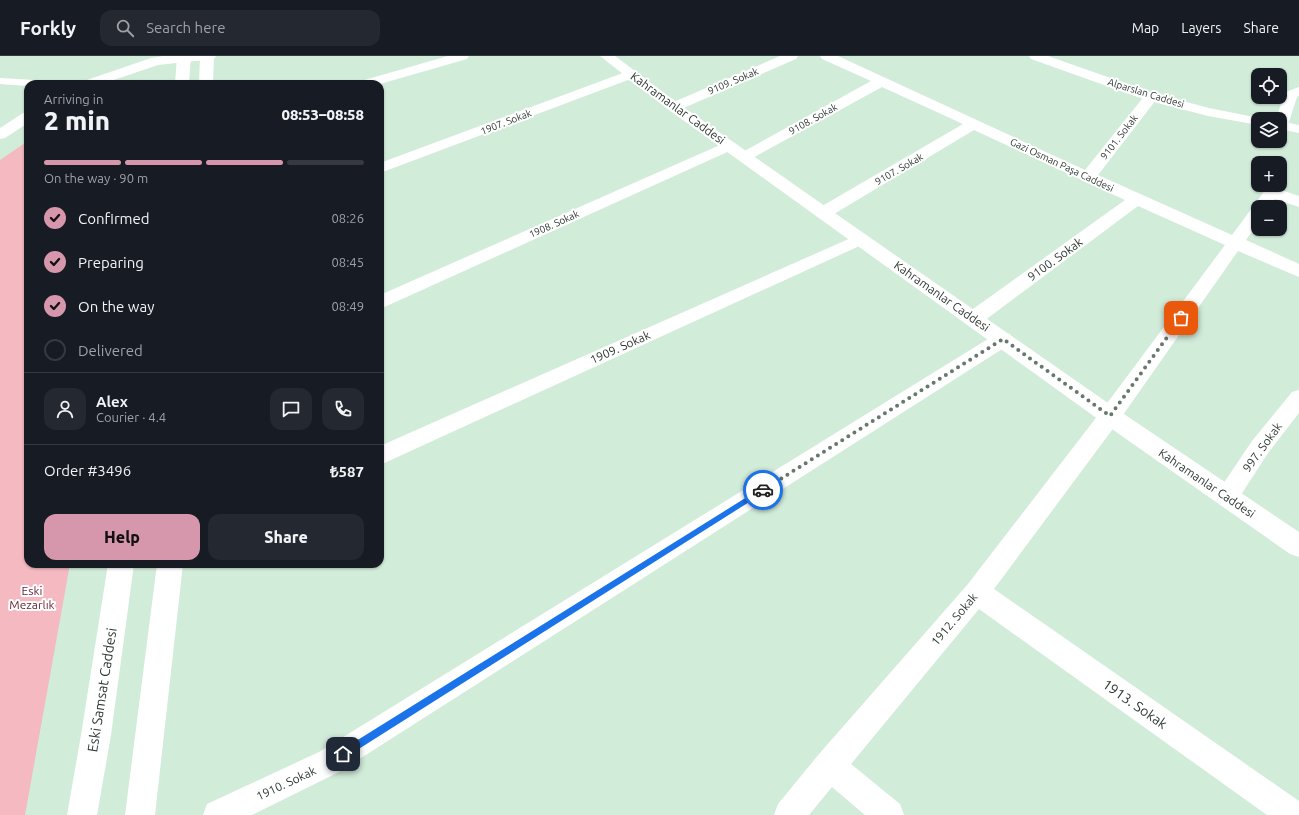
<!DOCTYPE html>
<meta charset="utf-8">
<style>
:root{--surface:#171b24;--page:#242831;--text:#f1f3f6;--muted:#9ea1a6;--line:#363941;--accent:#d696ab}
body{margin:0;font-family:Ubuntu,sans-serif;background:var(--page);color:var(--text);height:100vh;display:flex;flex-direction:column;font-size:15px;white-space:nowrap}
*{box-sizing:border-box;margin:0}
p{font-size:13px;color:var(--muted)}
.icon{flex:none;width:22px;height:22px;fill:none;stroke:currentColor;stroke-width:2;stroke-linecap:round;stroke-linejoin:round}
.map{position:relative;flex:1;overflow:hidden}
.panel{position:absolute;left:24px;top:24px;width:360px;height:488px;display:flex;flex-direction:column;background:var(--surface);border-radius:12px;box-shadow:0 1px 3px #0004}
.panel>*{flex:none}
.tools{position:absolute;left:1251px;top:12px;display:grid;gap:8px}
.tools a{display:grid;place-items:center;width:36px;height:36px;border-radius:8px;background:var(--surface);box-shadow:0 1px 3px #0004;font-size:20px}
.pin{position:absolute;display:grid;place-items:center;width:34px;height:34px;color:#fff;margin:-17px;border-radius:8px;box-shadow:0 2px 6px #0006}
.courier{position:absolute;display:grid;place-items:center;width:40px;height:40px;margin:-20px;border:3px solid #1a73e8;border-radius:50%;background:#fff;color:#222;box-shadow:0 1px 5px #0007}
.headline em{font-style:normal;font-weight:800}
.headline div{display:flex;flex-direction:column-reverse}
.headline{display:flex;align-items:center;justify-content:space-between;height:68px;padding:0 20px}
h1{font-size:26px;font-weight:800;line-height:30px}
.bar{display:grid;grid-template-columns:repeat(4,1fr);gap:6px 4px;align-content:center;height:48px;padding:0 20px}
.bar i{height:5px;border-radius:3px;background:var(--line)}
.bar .current{background:var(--accent)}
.bar p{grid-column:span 4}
.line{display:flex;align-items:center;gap:10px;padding:0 20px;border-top:1px solid var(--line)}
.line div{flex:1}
.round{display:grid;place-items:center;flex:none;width:42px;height:42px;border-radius:12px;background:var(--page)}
ol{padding:0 20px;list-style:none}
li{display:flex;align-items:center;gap:12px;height:44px}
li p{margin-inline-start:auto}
li .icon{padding:4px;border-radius:50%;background:var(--accent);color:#111;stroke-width:4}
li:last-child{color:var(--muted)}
li i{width:22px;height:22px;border:2px solid var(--line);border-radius:50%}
.primary-button{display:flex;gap:8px;margin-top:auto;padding:8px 20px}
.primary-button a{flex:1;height:46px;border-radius:12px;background:var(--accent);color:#111;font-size:16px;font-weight:800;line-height:46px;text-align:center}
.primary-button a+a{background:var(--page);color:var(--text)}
header{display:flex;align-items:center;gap:24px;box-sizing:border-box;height:56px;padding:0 20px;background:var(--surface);border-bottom:1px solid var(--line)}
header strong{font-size:19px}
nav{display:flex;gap:22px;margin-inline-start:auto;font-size:14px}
.search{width:280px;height:36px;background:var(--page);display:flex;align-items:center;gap:10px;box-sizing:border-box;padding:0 14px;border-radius:12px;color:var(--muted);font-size:15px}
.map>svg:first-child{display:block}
.green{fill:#f4b9c1}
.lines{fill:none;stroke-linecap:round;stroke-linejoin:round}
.service{fill:#fff;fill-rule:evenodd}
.minor{fill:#fff;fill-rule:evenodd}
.tertiary{fill:#fff;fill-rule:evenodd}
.route{fill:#1a73e8}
.done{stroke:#67786d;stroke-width:4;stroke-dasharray:0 7.2}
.labels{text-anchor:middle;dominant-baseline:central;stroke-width:4;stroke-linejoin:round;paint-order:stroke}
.far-street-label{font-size:10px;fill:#2e3932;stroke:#fff}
.street-label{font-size:12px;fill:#2e3932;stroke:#fff}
.park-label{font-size:12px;fill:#661e30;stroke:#fff}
.near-street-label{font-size:14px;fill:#2e3932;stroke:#fff}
</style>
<header>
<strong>Forkly</strong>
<div class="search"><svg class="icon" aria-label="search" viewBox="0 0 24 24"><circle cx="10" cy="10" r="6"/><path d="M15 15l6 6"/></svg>Search here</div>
<nav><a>Map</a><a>Layers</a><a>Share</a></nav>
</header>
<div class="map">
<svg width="1299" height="759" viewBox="0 0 1299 759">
<rect width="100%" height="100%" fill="#d2ecda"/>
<path class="green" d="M28 85V508H70L25 759H0V104Z"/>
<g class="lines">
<path class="service" d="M0 22 53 25 59 28H28V30L0 28Z"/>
<path class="minor" d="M163 0H216L214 3 158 9 102 28H82L84 25 151 2Z
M448 0H469L467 3 380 28H359L361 25Z
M780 0H798L796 3 679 54 674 55 669 54 667 51 669 48Z
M820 0H838L1085 114 1146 38 1151 37 1156 38 1158 41 1156 44 1098 119 1232 179 1266 133 1272 131 1299 140V151L1275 143 1269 151H1258V167L1246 184 1299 208V221L1238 195 1118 366 994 533 1299 745V759H1267L979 553 851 708 900 748 904 759H865L832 731 809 759H774L778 748 819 698 968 528 1102 354 1225 189 1138 150 980 268 973 270 966 268 963 263 966 258 1125 144 974 74 829 161 823 162 817 161 815 157 817 153 963 68 882 31 749 104 744 106 739 104 736 101 739 98 871 25 822 3Z
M631 14 636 15 638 18 636 21 380 117V107Z
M1299 31V40L1297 41 1288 69 1286 72 1280 73V63H1276L1284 39 1286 36Z
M28 56V67L5 82 0 83V72L23 57Z
M729 85 734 87 737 90 734 93 380 253V239Z
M860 178 866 179 869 183 866 187 380 409V390Z
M1003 276 1010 278 1013 283 1010 288 339 716 252 759H203L207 748 319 696 996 278Z
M1299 334V357L1268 397 1235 448 1227 451 1219 448 1215 441 1219 434 1252 385 1292 336Z"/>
<path class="tertiary" d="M177 0H191L189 28H175Z
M200 0H214L213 28H199Z
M600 0H615L679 48 829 153 1118 354 1299 476V501L1290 498 1102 366 669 54Z
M1029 0H1048L1156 38 1209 52 1264 63H1258V69L1208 60 1146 44 1031 3Z
M1280 65 1299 69V77L1280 73Z
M108 508H134L111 679 97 759H67L81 679Z
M157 508H183L155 759H125Z"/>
</g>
<path class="route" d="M763 431 765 432V436L346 701 343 702 340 701 338 698 340 695Z"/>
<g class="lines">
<path class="done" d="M763 434 1003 283 1110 360 1181 262"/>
</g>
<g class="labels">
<g class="far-street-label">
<text transform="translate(733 25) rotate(-23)">9109. Sokak</text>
<text transform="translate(1146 37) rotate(17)">Alparslan Caddesi</text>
<text transform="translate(813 63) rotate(-29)">9108. Sokak</text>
<text transform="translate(506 66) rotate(-21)">1907. Sokak</text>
<text transform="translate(1119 81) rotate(-52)">9101. Sokak</text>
<text transform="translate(1062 109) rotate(25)">Gazi Osman Paşa Caddesi</text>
<text transform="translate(899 113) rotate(-30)">9107. Sokak</text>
<text transform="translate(554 168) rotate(-24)">1908. Sokak</text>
</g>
<g class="street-label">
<text transform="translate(678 52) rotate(36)">Kahramanlar Caddesi</text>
<text transform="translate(1055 203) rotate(-36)">9100. Sokak</text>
<text transform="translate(942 240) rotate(35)">Kahramanlar Caddesi</text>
<text transform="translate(620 291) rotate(-24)">1909. Sokak</text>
<text transform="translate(1262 391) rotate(-54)">997. Sokak</text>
<text transform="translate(1207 427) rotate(34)">Kahramanlar Caddesi</text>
<text transform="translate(954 563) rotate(-50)">1912. Sokak</text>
<text transform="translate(286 727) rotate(-25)">1910. Sokak</text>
</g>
<g class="park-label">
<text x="32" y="534">Eski<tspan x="32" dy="14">Mezarlık</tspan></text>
</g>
<g class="near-street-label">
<text transform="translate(102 634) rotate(-81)">Eski Samsat Caddesi</text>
<text transform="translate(1135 648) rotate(35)">1913. Sokak</text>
</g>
</g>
</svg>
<div class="tools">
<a><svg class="icon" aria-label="locate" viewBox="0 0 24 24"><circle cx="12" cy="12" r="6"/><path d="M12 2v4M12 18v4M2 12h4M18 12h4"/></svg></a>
<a><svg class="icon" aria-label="layers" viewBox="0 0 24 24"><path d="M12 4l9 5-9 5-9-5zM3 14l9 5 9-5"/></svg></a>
<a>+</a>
<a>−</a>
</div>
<div class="pin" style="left:1181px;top:262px;background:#ea580c"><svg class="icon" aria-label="bag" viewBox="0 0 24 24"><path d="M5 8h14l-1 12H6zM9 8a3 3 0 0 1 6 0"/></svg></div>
<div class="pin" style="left:343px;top:698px;background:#1f2937"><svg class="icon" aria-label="home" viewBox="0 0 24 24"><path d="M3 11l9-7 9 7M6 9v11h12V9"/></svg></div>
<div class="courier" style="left:763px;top:434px"><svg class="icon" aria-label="car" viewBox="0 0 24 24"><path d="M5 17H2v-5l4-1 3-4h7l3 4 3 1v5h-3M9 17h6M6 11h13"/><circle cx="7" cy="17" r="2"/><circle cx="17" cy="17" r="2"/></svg></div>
<section class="panel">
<div class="headline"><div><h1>2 min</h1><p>Arriving in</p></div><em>08:53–08:58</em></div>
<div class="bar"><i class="current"></i><i class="current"></i><i class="current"></i><i></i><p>On the way · 90 m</p></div>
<ol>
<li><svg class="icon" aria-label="check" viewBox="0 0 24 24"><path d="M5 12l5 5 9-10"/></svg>Confirmed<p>08:26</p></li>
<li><svg class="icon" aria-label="check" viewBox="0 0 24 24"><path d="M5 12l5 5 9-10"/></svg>Preparing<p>08:45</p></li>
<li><svg class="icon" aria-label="check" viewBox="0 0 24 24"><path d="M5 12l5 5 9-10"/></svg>On the way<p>08:49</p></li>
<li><i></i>Delivered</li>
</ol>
<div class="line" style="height:72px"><a class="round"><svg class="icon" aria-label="person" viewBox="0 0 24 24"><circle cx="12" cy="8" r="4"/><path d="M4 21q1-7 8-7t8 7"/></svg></a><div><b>Alex</b><p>Courier · 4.4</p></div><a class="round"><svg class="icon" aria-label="chat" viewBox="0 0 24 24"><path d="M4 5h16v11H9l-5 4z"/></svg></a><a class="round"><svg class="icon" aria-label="phone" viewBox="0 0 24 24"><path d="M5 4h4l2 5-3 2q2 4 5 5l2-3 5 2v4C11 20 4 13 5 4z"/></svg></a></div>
<div class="line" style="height:52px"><div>Order #3496</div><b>₺587</b></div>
<div class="primary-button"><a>Help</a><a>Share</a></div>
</section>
</div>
